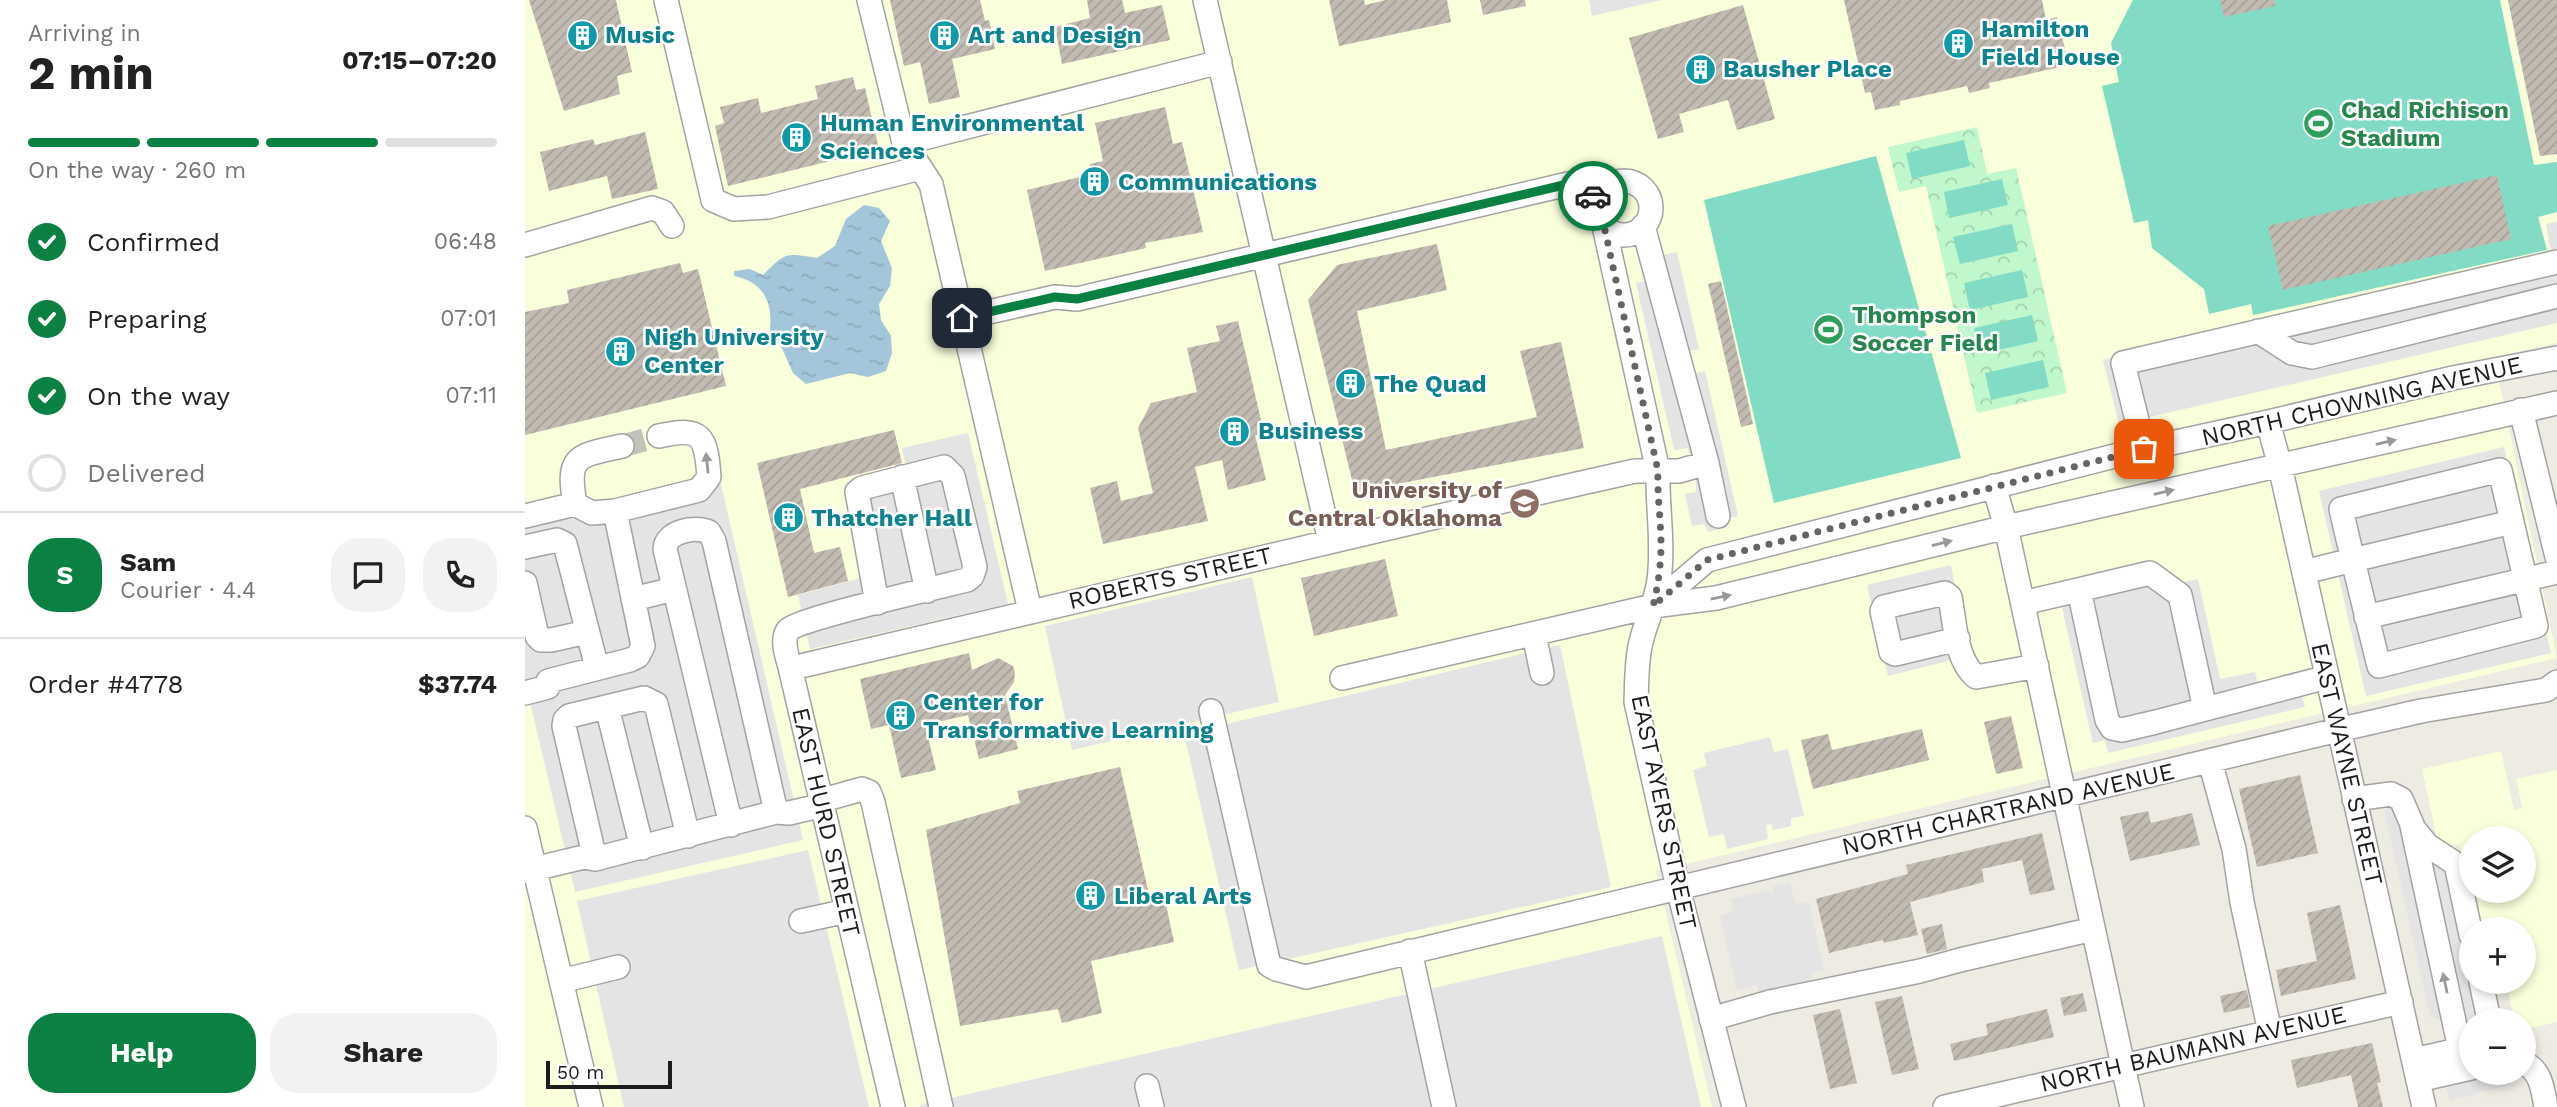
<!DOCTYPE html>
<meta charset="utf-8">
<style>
:root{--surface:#fff;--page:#f2f2f2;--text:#222;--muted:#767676;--line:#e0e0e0;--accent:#0b8043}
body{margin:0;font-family:"Work Sans",sans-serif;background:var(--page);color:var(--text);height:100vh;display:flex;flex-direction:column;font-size:26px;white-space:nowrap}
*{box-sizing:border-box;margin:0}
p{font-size:23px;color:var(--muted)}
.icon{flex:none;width:38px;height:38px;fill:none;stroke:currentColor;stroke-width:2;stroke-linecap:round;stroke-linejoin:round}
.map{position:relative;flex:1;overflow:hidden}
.panel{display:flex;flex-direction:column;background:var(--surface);width:525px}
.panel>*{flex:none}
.buttons{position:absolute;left:1934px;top:826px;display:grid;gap:14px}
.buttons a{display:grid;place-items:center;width:77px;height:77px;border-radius:50%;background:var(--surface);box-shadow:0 4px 10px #0003;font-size:35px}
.scale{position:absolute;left:21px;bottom:18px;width:126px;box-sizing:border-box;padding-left:7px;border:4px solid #1c1c1c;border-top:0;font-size:19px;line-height:24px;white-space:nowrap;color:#1c1c1c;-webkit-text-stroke:5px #fff;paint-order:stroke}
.pin{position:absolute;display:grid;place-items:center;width:60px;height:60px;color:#fff;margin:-30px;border-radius:14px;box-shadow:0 4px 10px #0006}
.courier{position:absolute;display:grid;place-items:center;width:70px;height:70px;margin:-35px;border:5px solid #0b8043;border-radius:50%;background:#fff;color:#222;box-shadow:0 2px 9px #0007}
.summary em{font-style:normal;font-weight:700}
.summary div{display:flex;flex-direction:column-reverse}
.summary{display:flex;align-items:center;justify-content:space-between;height:119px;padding:0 28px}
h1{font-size:46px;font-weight:700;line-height:52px}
.bar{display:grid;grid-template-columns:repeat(4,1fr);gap:10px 7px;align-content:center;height:84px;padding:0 28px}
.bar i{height:9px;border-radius:5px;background:var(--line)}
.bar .current{background:var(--accent)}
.bar p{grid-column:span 4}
.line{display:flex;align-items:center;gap:18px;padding:0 28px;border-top:2px solid var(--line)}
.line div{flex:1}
.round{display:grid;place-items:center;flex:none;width:74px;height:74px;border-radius:28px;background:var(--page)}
ol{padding:0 28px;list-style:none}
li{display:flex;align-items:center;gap:21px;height:77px}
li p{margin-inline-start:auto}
li .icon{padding:7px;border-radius:50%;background:var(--accent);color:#fff;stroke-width:4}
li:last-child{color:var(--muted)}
li i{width:38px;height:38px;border:4px solid var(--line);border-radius:50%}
.action{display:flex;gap:14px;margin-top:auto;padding:14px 28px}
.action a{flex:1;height:80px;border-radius:28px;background:var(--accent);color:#fff;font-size:28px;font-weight:700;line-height:80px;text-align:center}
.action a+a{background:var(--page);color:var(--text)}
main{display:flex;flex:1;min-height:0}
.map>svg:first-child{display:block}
.education{fill:#f9fedb}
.park{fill:url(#park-crowns)}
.pitch{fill:#82dbc5}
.parking{fill:#e4e4e4}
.water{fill:url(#water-ripples)}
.building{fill:url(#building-hatch)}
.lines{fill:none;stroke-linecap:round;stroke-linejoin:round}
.minor-tunnel{stroke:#c3c2ba;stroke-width:23;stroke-dasharray:23 11;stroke-linecap:butt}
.minor-casing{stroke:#a3a3a3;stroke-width:26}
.minor{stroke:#fff;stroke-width:23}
.oneway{fill:#999}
.done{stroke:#656461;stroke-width:7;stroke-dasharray:0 12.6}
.route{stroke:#0b8043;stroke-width:9}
.labels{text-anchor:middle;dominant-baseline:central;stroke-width:5;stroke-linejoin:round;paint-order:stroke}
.culture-label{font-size:24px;font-weight:bold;fill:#0d838f;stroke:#fff;text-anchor:start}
.leisure-label{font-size:24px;font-weight:bold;fill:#27864d;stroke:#fff;text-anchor:start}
.street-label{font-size:24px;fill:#1c1c1c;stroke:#fff}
.education-label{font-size:24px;font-weight:bold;fill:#785e54;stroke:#fff;text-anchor:end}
</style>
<main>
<section class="panel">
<div class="summary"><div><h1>2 min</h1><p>Arriving in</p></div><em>07:15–07:20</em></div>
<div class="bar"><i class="current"></i><i class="current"></i><i class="current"></i><i></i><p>On the way · 260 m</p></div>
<ol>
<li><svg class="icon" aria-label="check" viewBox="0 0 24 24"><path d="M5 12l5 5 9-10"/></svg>Confirmed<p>06:48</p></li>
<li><svg class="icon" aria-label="check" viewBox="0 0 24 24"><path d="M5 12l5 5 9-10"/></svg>Preparing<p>07:01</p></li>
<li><svg class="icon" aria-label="check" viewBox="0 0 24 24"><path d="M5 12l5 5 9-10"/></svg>On the way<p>07:11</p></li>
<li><i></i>Delivered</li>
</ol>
<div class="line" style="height:126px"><b class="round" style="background:var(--accent);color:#fff">S</b><div><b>Sam</b><p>Courier · 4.4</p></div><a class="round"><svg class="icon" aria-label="chat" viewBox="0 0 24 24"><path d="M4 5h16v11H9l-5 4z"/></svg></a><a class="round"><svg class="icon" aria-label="phone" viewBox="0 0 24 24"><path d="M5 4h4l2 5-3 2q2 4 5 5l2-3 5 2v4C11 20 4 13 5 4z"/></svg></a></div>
<div class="line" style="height:91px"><div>Order #4778</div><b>$37.74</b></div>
<div class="action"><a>Help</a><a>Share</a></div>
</section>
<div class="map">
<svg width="2032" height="1107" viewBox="0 0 2032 1107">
<defs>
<pattern id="park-crowns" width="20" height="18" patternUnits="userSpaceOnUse" patternTransform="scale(1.75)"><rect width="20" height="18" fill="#c0f7cc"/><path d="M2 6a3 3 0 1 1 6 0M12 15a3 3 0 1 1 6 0" fill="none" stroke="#a4d3af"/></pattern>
<pattern id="water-ripples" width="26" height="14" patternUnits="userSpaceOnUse" patternTransform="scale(1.75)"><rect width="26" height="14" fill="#a4c6da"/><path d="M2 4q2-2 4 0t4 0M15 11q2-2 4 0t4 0" fill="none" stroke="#8daaba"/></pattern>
<pattern id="building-hatch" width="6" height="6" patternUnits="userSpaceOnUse" patternTransform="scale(1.75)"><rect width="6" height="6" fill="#c2bbb2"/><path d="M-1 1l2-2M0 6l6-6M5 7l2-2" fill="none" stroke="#a6a098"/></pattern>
</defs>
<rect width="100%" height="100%" fill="#edebe2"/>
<path class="education" d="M0 0H2032V343L1969 357 2032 658 1131 871 1187 1107H0Z
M1976 751 1989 810 1997 808 1991 779 2032 770V1022L1999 1030 1998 1020H1989L1983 990 1977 991 1975 982H1998V929H1958L1949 891H1998V838H1946V876L1942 877 1934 844 1914 848 1897 769Z"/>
<path class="park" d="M1452 127 1462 174 1491 168 1542 393 1452 413 1401 186 1374 192 1363 147Z"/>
<path class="pitch" d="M1608 0H1975L2009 165 2032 162V212L2013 217 2022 250 1728 315 1726 304 1684 314 1679 289 1627 248 1623 220 1609 223 1577 86 1594 82 1586 43Z
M1439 140 1445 166 1387 179 1381 153Z
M1351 156 1436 458 1249 503 1179 200Z
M1477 179 1483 205 1424 218 1419 192Z
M1487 224 1493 251 1435 264 1428 237Z
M1497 270 1503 297 1445 310 1439 283Z
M1507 315 1513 341 1455 354 1449 328Z
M1518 360 1524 387 1466 400 1460 373Z"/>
<path class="parking" d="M1064 0H1137L1067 16Z
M2032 222V323L1594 424 1578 360 2027 256 2021 224Z
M1152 252 1174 349 1163 352 1168 374 1180 371 1213 516 1202 519V527L1183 532 1179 524 1167 526 1160 494 1171 492V480L1168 479 1163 448 1149 450 1111 283 1124 280 1122 269 1138 255Z
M443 433 483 604 285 649 273 595 351 574 331 483 382 471 377 448Z
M1979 447 2026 653 1841 696 1794 491Z
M195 480 278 840 50 892 0 681V525Z
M1629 564 1658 582 1673 579 1695 679 1730 672 1733 685 1772 676 1780 707 1583 753 1580 740 1568 743 1532 586Z
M1426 565 1443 656 1363 676 1342 585Z
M727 577 754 702 547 750 520 626Z
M1035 645 1086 887 714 970 659 734Z
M1245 737 1249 752 1263 749 1279 816 1266 818V826L1248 830 1246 824 1241 825 1243 839 1202 849 1199 834 1184 837 1168 770 1182 766 1179 753Z
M1863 806 1879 816 1923 1025 1905 1016 1860 813Z
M283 850 344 1107H99L52 901Z
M1908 865 1926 875 1946 966V982L1957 1017 1949 1014 1941 1031 1902 874Z
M1265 882 1270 903 1273 904 1284 902 1299 970 1286 973 1289 986 1235 998 1232 985 1212 990 1195 916 1208 912 1206 899 1245 890 1250 903 1247 887Z
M1137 936 1176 1107H396L395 1105Z
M1972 1073H1983L1986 1085 1925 1100 1921 1084Z"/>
<path class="water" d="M339 205 354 208 365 221 356 241 367 268 365 286 354 304 356 320 366 336 367 353 361 371 343 377 325 373 281 384 268 373 252 337H244C249 306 242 283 209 276V271L225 269 238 275C261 252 260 253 292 258L310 246 321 219Z"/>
<path class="building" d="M4 0H91L107 72 92 76 95 94 39 111Z
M365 0H455L460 21 464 20 470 49 427 59 435 97 404 104 395 62 379 66Z
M562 0H597L600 13 637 5 645 40 537 64 530 27 565 18Z
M804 0H839L840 5 861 0H922L926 22 814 46Z
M955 0H1000L1001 6 958 15Z
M1319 0H1517L1521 20 1532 17 1544 65 1464 83 1465 88 1444 93 1442 86 1375 101V105L1350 110 1346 92 1340 93Z
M1695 0H1749L1750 6 1699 17Z
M1983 0H2032V154L2015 156Z
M1218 5 1250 119 1212 130 1203 100 1154 114 1159 132 1133 139 1104 38Z
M328 77 331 90 340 88 354 149 203 186 190 126 199 123 195 107 233 98 236 113 293 99 290 86Z
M640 107 648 144 657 142 678 232 620 243 621 248 520 271 502 190 567 174 565 164 578 161 570 123Z
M120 132 133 189 87 199 82 176 24 191 15 152 68 139 70 145Z
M1972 175 1986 239 1758 290 1743 226Z
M912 244 922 290 832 311 861 450 1012 417 995 351 1036 342 1059 448 830 492 783 300 812 265Z
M155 263 158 273 173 269 201 386 0 435V312L44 303 42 290Z
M1196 281 1228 424 1216 427 1183 284Z
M713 321 739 433 730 435 741 480 703 490 697 460 670 467 683 521 578 544 565 488 592 481 596 501 628 493 613 428 626 403 672 392 662 348 695 341 691 326Z
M369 430 377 463 275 489 289 553 315 547 323 581 263 597 232 463Z
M860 559 873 616 789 636 776 578Z
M444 653 447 670 473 658 488 666 490 672 489 682 480 695 493 749 454 759 443 715 400 725 411 770 376 778 364 725 346 729 335 679Z
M1486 716 1498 768 1471 774 1459 722Z
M1397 729 1404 760 1288 789 1276 740 1303 734 1307 750Z
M595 767 626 903 640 900 649 942 566 961 577 1013 537 1023 533 1009 435 1026 401 830 495 803 492 791Z
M1775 775 1793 853 1732 867 1714 789Z
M1623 811 1626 823 1667 813 1675 845 1605 861 1595 817Z
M1517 833 1530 890 1505 895 1497 860 1457 869 1459 882 1385 902 1393 935 1359 943 1358 940 1304 953 1291 899 1383 874 1381 865Z
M1815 905 1831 979 1756 996 1751 970 1792 961 1782 913Z
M1417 924 1422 949 1402 954 1396 929Z
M1722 990 1725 1007 1699 1013 1695 996Z
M1558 993 1562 1011 1539 1016 1535 998Z
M1377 996 1394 1069 1367 1075 1350 1002Z
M1315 1009 1332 1083 1305 1089 1288 1015Z
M1522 1009 1529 1037 1429 1061 1425 1044 1463 1035 1461 1024Z
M1847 1043 1856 1082 1852 1083 1858 1107H1833L1826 1075 1772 1088 1766 1060Z"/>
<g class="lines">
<path class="minor-tunnel" d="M97 446 134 436"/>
<defs>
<path id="minor" d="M141 0 188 200 209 209 243 207 395 168
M344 0 379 143 406 184 505 611
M680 0 805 541
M379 143 695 62
M1072 208a27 27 0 1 1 54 0a27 27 0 1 1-54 0Z
M1079 226 1133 471C1132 507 1139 544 1134 580 1131 602 1121 621 1116 642 1111 662 1112 682 1111 702L1153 888 1209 1107
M1118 226 1182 463 1193 516
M0 245 127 208 138 212 147 226
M437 318 530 297 552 299 1043 184 1057 182 1072 201
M1733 331 1767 353 1787 357 2032 296
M1996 410 2032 557
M1743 422 1755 466 1899 1107
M97 446C53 456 41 454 50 504L67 513 90 511 174 490 184 477C181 436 177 426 134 436
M1619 449 1598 363 2032 262
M377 477 402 591
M1469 486 1481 527 1607 1107
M0 516 50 504
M0 547 32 540 40 544 72 668
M1779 572 1828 560 1987 522 2011 626 1854 666C1841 614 1828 562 1816 509L1975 470 1987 522
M0 583 12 636 16 640H26L62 632
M1554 590 1582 720 1587 728 1597 730 1631 722 1802 677
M108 599 149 589
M352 603 332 492 337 488 419 467 428 476 450 567 447 576 442 580C418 586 270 620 263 630 256 640 262 656 265 667L368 1107
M1498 603 1625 573 1655 595 1680 709
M1128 606 1182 560 1605 452 1743 422 1928 378 2032 358
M1841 617 2032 572
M1009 634 1017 673
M1433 639 1370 654 1366 652 1357 611 1359 607 1420 593 1425 597C1430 622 1430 659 1451 677L1512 666
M280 665 1030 489 1110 471H1154L1182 463
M817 678 1128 606 1191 598 1481 527 2032 403
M0 693 23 687V681L105 660 113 656 118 646 90 511
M82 707 117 848
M686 711 744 965 751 969 781 977 1813 730 1896 711 2021 690 2032 682
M1685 761 1709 849 1717 902 1745 1032
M1829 799 1866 794 1876 799 1889 829 1902 845 1931 864 1946 935
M298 800 337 789 344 792 348 802 416 1107
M206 825 140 549C141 531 170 526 184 532L189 541 251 812
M1887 826 1935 1049
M0 828 66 1107
M70 859 39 726 40 720 44 716 119 698 131 704 163 836
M0 871 59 857 70 859 251 812 264 813 299 805
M276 921 322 911
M885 951 919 1107
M36 981 93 967
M1956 982 1964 1020
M1186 1019 1245 1002 1395 971 1435 960 1568 929
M1889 1060 1946 1047
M1998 1063C2016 1069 2018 1091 2021 1107
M1893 1080 1946 1068
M622 1086 627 1107
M1420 1107 1876 1002"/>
</defs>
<use href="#minor" class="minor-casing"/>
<use href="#minor" class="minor"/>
</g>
<defs><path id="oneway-solid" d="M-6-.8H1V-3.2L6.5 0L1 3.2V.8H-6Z" transform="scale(1.75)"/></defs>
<g class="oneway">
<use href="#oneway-solid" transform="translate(1861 442) rotate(-13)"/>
<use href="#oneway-solid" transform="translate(182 463) rotate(-96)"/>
<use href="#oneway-solid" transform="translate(1639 492) rotate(-13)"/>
<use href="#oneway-solid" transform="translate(1417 543) rotate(-14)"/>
<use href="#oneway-solid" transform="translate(1196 597) rotate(-12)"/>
<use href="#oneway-solid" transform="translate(1920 983) rotate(-102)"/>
</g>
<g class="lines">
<path class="done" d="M1068 196 1072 201V210L1079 226 1133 471C1132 496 1136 520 1136 545 1136 565 1133 586 1128 606L1182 560 1619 449"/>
<path class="route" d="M437 318 530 297 552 299 1043 184 1057 182 1068 196"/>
</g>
<defs>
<symbol id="building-disc" viewBox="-11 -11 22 22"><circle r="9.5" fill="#0f9aa8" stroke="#fff"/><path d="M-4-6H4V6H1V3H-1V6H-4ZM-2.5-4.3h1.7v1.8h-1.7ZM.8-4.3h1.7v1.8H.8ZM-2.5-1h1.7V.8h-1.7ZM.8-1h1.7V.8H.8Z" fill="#fff"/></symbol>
<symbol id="stadium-disc" viewBox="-11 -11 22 22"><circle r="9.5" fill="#2e9e5b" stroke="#fff"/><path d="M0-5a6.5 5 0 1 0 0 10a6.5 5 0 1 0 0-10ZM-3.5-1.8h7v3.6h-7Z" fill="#fff"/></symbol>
<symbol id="university-disc" viewBox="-11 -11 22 22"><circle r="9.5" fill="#8d6e63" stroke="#fff"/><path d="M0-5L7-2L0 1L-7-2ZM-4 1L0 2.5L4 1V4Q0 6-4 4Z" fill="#fff"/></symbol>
</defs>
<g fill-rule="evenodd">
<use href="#building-disc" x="40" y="18" width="35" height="35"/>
<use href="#building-disc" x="402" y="18" width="35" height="35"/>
<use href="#building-disc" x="1416" y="26" width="35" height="35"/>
<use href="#building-disc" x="1158" y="52" width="35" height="35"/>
<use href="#stadium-disc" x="1776" y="106" width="35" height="35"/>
<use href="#building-disc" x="254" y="120" width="35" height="35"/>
<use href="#building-disc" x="552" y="164" width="35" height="35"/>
<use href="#stadium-disc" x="1286" y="312" width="35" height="35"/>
<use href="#building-disc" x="78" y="334" width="35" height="35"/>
<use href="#building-disc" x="808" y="366" width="35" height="35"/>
<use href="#building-disc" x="692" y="414" width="35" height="35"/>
<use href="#university-disc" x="982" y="486" width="35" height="35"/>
<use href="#building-disc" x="246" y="500" width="35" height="35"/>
<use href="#building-disc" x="358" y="698" width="35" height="35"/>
<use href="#building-disc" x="548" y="878" width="35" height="35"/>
</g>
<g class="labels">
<g class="culture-label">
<text x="1456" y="29">Hamilton<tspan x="1456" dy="28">Field House</tspan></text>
<text x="80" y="35">Music</text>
<text x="443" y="35">Art and Design</text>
<text x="1198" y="69">Bausher Place</text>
<text x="295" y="123">Human Environmental<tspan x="295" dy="28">Sciences</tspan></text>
<text x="593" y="182">Communications</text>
<text x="119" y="337">Nigh University<tspan x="119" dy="28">Center</tspan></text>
<text x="849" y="384">The Quad</text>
<text x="733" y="431">Business</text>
<text x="286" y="518">Thatcher Hall</text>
<text x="398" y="702">Center for<tspan x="398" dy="28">Transformative Learning</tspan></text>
<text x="589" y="896">Liberal Arts</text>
</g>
<g class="leisure-label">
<text x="1816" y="110">Chad Richison<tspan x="1816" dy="28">Stadium</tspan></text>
<text x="1327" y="315">Thompson<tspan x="1327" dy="28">Soccer Field</tspan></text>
</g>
<g class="street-label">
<text transform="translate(1837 401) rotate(-13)">NORTH CHOWNING AVENUE</text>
<text transform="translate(645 578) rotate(-13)">ROBERTS STREET</text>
<text transform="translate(1822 764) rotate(77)">EAST WAYNE STREET</text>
<text transform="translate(1483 809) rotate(-13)">NORTH CHARTRAND AVENUE</text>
<text transform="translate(1139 812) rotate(78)">EAST AYERS STREET</text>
<text transform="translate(301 822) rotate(77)">EAST HURD STREET</text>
<text transform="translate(1668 1049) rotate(-13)">NORTH BAUMANN AVENUE</text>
</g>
<g class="education-label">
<text x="977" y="490">University of<tspan x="977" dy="28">Central Oklahoma</tspan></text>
</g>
</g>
</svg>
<div class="buttons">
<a><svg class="icon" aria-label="layers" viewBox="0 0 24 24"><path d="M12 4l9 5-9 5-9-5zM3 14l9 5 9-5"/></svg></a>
<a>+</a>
<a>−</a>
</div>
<div class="scale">50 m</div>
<div class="pin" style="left:1619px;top:449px;background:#ea580c"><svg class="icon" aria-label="bag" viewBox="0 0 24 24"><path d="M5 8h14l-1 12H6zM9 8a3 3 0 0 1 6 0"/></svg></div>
<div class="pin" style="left:437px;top:318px;background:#1f2937"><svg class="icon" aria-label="home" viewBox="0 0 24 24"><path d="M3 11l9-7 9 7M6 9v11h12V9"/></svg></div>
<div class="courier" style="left:1068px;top:196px"><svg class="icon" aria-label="car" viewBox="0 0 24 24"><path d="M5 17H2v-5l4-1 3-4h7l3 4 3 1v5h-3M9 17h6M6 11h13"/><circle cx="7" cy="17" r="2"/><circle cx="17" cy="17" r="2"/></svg></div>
</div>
</main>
